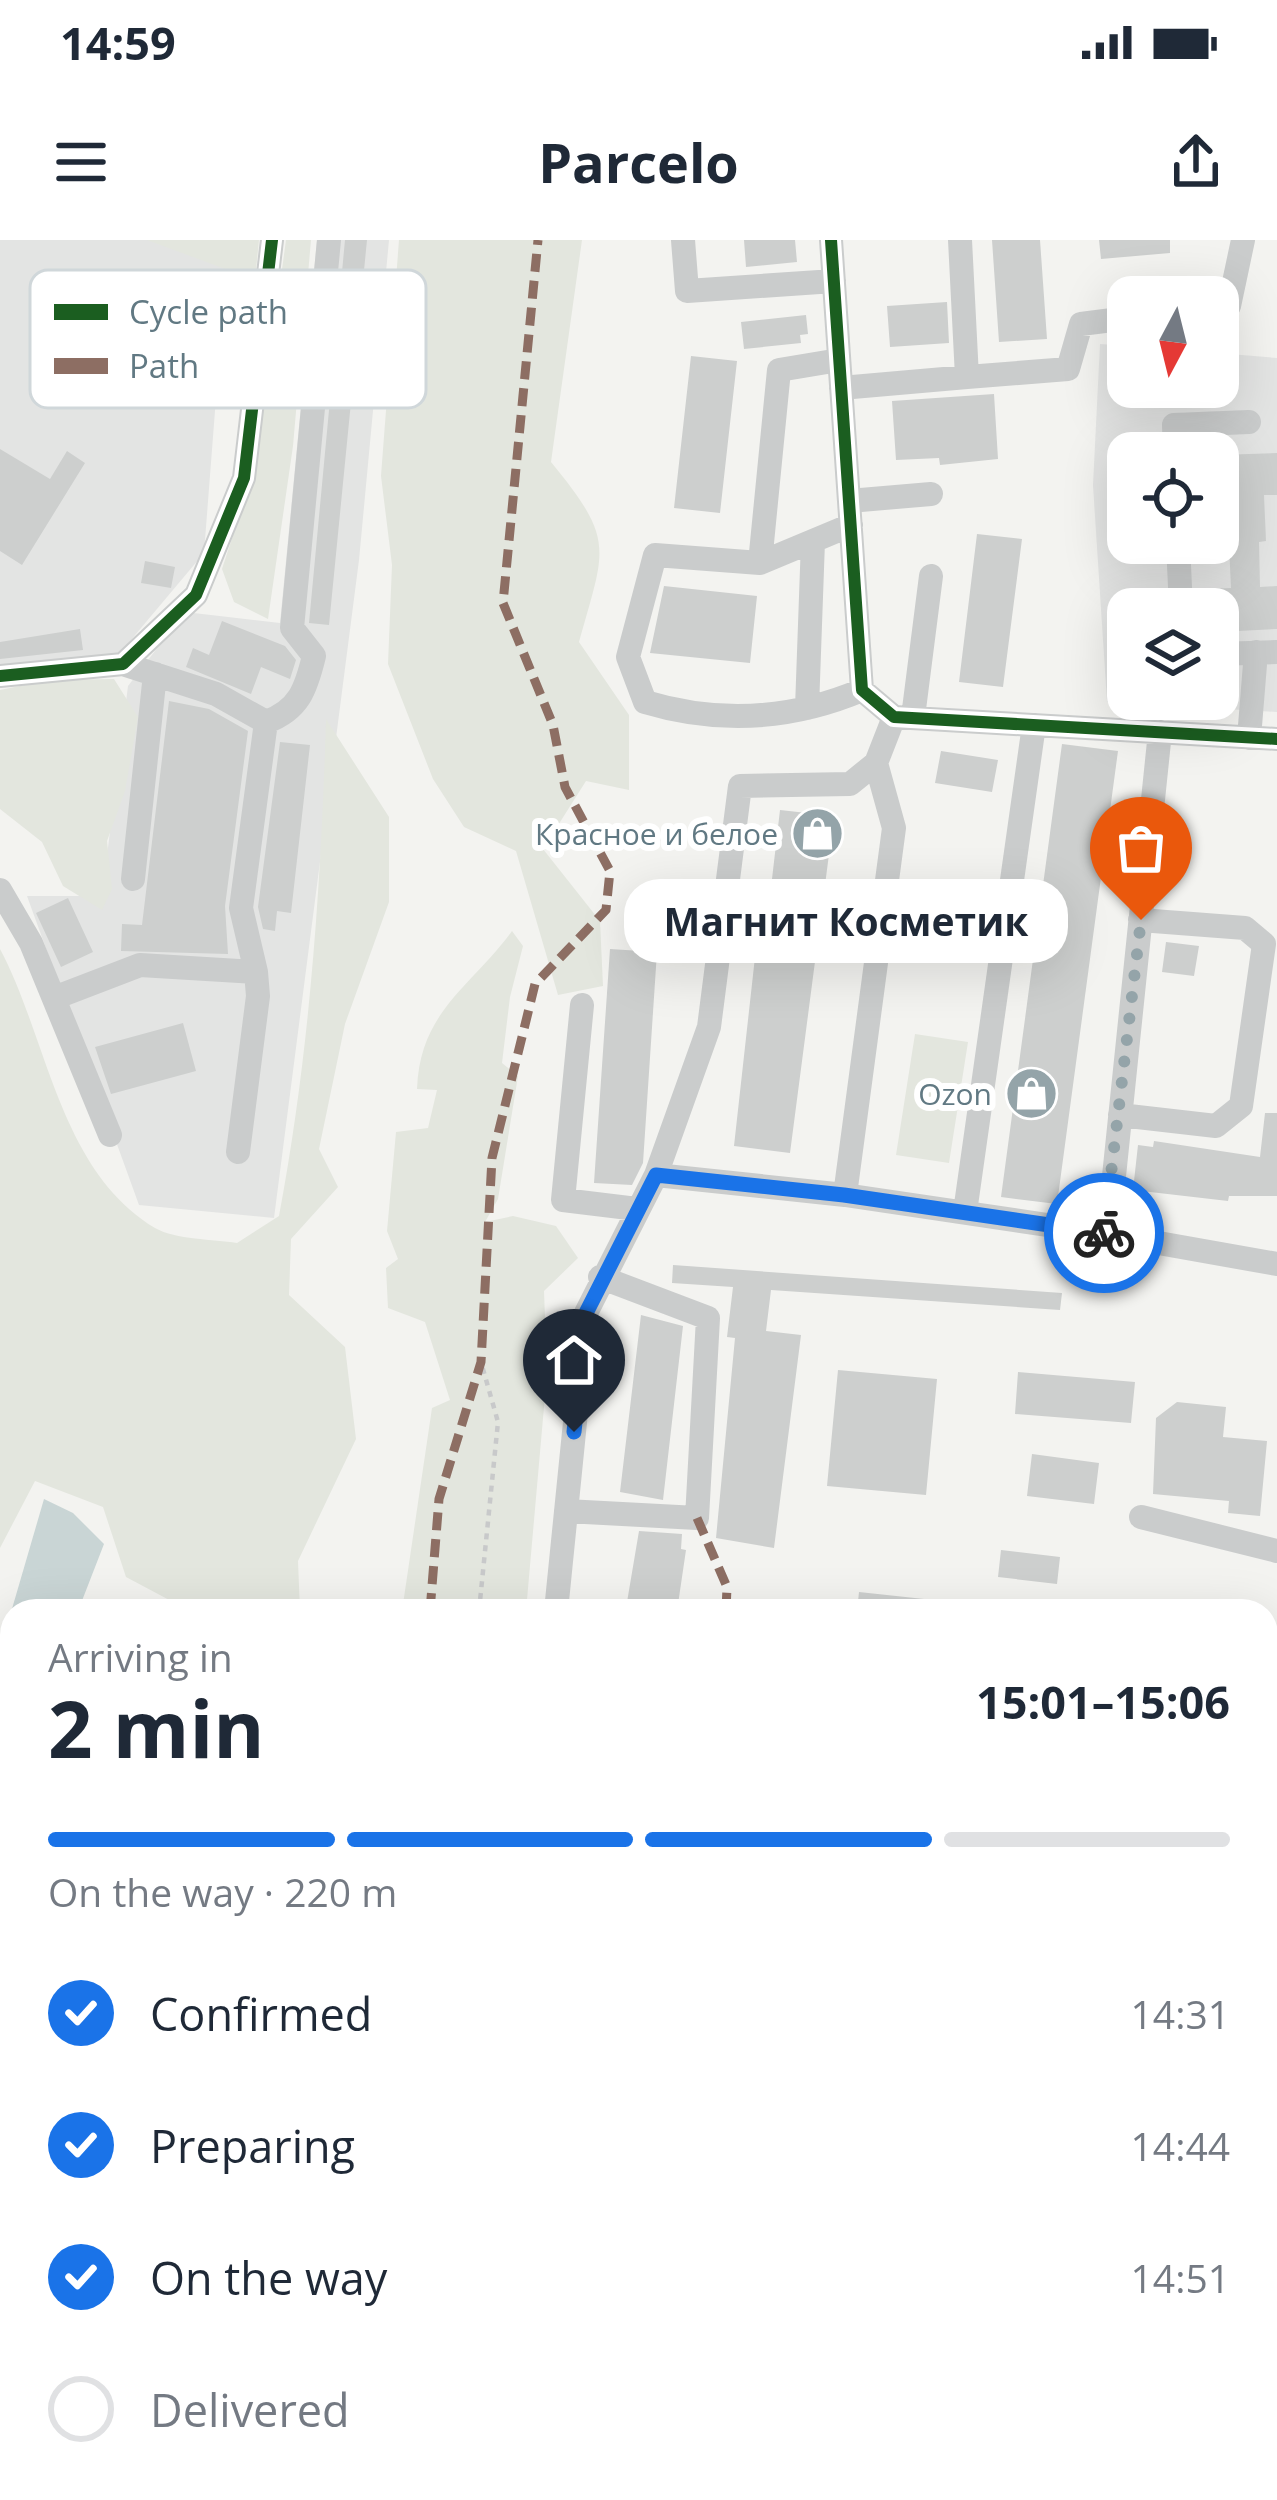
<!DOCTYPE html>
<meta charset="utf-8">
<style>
:root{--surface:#fff;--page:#f2f2f3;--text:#1f2937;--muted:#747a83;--line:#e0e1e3;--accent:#1a73e8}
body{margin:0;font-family:"Open Sans",sans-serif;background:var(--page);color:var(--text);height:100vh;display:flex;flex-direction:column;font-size:45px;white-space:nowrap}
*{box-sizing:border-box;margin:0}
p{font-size:39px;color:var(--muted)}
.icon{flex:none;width:66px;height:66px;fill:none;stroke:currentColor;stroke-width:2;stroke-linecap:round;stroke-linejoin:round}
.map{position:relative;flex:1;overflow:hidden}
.panel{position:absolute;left:0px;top:1359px;width:1278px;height:903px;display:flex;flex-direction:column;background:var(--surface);border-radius:36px 36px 0 0;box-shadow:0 12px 48px #0002}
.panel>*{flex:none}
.needle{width:78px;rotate:187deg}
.fabs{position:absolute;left:1107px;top:36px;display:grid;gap:24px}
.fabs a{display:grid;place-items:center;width:132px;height:132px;border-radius:24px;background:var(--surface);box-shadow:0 12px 48px #0002;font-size:60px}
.pin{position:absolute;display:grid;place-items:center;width:102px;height:102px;color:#fff;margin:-123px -51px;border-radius:50% 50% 50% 0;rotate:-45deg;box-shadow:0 0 12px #0007}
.pin .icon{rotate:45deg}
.courier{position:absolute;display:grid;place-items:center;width:120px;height:120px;margin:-60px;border:9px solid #1a73e8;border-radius:50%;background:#fff;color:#222;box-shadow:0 3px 15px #0007}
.bubble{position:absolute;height:84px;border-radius:36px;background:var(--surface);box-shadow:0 12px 48px #0002;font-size:39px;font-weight:700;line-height:84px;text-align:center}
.overview em{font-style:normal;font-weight:700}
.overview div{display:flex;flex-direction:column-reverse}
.overview{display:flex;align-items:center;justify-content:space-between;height:204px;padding:0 48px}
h1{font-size:78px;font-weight:700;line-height:90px}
.bar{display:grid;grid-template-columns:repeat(4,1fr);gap:18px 12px;align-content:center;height:144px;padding:0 48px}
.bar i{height:15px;border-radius:9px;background:var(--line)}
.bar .on{background:var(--accent)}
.bar p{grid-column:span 4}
ol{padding:0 48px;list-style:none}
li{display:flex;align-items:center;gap:36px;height:132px}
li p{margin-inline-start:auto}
li .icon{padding:12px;border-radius:50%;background:var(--accent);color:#fff;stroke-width:4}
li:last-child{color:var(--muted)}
li i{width:66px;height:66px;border:6px solid var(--line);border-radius:50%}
.status{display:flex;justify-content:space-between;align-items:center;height:84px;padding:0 60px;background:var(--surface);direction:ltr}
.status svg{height:33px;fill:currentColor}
header{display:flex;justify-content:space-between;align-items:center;height:156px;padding:0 48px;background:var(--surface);font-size:54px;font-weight:700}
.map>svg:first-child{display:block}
.built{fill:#e3e4e3;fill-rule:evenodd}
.green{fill:#e3e6de}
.water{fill:#c9d5d5}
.building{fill:#cdcfce}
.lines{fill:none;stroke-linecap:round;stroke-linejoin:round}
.path{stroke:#c8c9ca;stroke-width:4.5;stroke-dasharray:6 6;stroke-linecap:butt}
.minor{stroke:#cacccc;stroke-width:24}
.quiet{stroke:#8d6e63;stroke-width:9;stroke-dasharray:18 9;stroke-linecap:butt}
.cycleway-casing{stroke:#fff;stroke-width:20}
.cycleway{stroke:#1b5e20;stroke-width:12}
.done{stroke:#94a4a9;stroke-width:12;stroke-dasharray:0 21.6}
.route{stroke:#1a73e8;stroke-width:15}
.labels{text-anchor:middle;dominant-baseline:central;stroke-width:12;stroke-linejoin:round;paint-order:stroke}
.poi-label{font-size:30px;fill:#617983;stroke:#fff;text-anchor:end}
.key{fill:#fff;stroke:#d0d7da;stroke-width:3}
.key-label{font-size:33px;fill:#617983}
</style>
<div class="status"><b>14:59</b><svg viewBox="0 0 49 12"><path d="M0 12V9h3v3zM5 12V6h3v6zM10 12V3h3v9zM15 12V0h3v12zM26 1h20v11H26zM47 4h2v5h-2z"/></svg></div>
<header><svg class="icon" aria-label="menu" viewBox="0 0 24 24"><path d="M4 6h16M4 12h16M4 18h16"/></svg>Parcelo<svg class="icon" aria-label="share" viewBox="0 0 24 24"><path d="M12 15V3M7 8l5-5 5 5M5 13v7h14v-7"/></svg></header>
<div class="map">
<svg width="1277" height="2260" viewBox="0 0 1277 2260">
<rect width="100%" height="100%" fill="#f3f3f0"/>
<path class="built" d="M0 0H233L225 41 204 313 120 413 0 426Z
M317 0H389L359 320 274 978 139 965 27 656H102L128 446 185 372 280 383Z
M1100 104 1128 106V147H1218V113L1277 118V472L1107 462 1093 245ZM1128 213H1218V303H1128ZM1128 369H1218V459H1128Z"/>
<path class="green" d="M147 0H259L255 40Z
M286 0H311L293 206 268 379 234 362 222 329 255 228Z
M399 0H582L551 222C616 301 605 308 579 402L629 475V550L586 541 543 609 600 681 603 746 558 755 516 611 464 587 433 539 388 424 392 325 381 236Z
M114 439 138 477 125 551 107 601 112 649 102 670 63 646 42 602 0 569V450L49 440Z
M326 479 389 577V662L345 784 319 909 338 947 291 999 289 1055 345 1107 356 1199 298 1321 300 1371H190L126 1337 103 1267 35 1241 0 1308V709C48 799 59 930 155 988 176 1000 213 999 237 1003L279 976C310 811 321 646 326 479Z
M512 691 523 706 510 757 502 823 518 836 498 959 485 982 513 976 556 986 578 1018 544 1051 547 1133 526 1371H402L432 1168 450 1160 425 1082 388 1068 386 1028 398 1019 387 991 396 892 428 888 437 850 417 849C420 771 470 748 512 691Z
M915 794 968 802 949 923 896 915Z
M12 2058V2250H124V2260H0V2137Z
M186 2250H272L273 2260H184Z
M319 2250H432L431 2260H318Z"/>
<path class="water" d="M44 1259 73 1273 104 1304 78 1371H12V1731L0 1850V1410Z"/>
<path class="building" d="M345 0H367L329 385 309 383Z
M744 0H795L797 22 746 27Z
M992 0H1040L1047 99 999 102Z
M1099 0H1170V13L1101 19Z
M947 62 949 103 890 107 887 66Z
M806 75 808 94 800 95 801 103 744 109 741 82Z
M691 116 737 121 720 273 674 268Z
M994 154 998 219 940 225 939 218 896 220 892 161Z
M0 209 50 239 67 211 85 223 22 325 0 311Z
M1277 213V255H1264L1266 301 1259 302 1260 347 1277 346V389L1218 392V369H1204L1203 349 1231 348 1229 305 1218 306V215Z
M977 294 1022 299 1003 447 959 442Z
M145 321 175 327 171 348 141 343Z
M664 346 757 356 750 423 650 413Z
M222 381 285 406 296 420 290 439 261 427 251 454 186 427 193 408 209 415Z
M80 389 83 410 0 419V402Z
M169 461 209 469 248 491 225 666 228 714 121 711 122 684 142 685Z
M280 502 310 505 291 673 277 671 275 691 263 689 258 667Z
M1062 504 1118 511 1057 964 1001 957Z
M941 511 998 520 992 552 935 543Z
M780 570 834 576 790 913 734 906 759 681 767 682Z
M68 658 93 712 61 727 36 673Z
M1166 702 1199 706 1194 736 1162 732Z
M610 709 657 712 643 923 632 945 594 943Z
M183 783 196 831 111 854 95 807Z
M1265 873H1277V956H1229L1228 961 1133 950 1138 905 1153 907 1154 901 1260 917Z
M673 1025 1062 1053 1060 1070 771 1050 766 1091 801 1095 774 1308 716 1298 735 1098 727 1097 733 1047 672 1043Z
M641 1075 683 1086 663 1260 620 1252Z
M838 1130 937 1139 926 1255 827 1246Z
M1018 1132 1135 1142 1131 1183 1015 1174Z
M1177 1162 1226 1167 1223 1197 1267 1201 1260 1276 1228 1273 1229 1261 1153 1254 1156 1178Z
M1032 1214 1099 1223 1094 1264 1027 1256Z
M639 1291 682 1294 681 1309 686 1310 677 1371 626 1368Z
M1001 1310 1060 1317 1057 1344 998 1337Z
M859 1352 924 1359V1371H857Z"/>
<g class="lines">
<path class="path" d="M479 1371 498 1182 481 1122
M409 2260 412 2250"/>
<path class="minor" d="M683 0 687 51 834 41
M831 0 862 450 894 477 1277 499
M960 0 967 137 1068 129 1081 84 1128 78
M1218 67 1229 66 1243 0
M839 120 779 130 760 323 655 315 628 417 645 462C718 484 791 480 862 450
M841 148 967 137
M1175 213 1174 185 1249 182
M849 261 931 254
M1178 303 1181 369
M760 323 851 285
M1218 414 1277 412
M123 424 216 454 266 482 241 668 256 732
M0 436 123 424 196 355 244 238 272 0
M807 468 813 301
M913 477 931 336
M266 482C299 470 306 449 314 416L292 388 329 0
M1249 498 1256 412
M133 639 155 434
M0 650 31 703 110 895
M54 758 140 725 256 732 258 756 238 912
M582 765 563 960 637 969
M1120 875 1216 886 1241 866 1264 704 1245 688 1140 680
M656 935 709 787 740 546 850 544 876 523 894 477
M845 955 894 588 876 523
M965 972 1034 485
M1108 994 1277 1024
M566 1271 697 1278 708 1078 600 1037
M1141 1277 1277 1311
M556 1371 586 1073 656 935 845 955 1108 994 1160 492
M1266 1585 1268 1561 1277 1560
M1078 2250 1160 2260
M156 2260V2250
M679 2260V2250"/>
<path class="quiet" d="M697 1278 727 1347 726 1371
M430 1371 439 1259 481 1122 492 918 524 789 535 744 606 670 610 631 565 547 553 485 503 363 538 0
M365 2260 366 2250"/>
<defs>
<path id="cycleway" d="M831 0 862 450 894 477 1277 499
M0 436 123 424 196 355 244 238 272 0"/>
</defs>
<use href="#cycleway" class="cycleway-casing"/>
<use href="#cycleway" class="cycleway"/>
</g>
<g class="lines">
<path class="done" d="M1104 993 1141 680"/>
<path class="route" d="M574 1192 586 1073 656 935 844 955 1104 993"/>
</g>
<defs>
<symbol id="shop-disc" viewBox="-11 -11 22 22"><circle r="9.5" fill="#94a4a9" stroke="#fff"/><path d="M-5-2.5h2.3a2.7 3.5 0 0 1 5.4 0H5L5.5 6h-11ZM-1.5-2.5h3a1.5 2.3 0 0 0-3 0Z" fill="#fff"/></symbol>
</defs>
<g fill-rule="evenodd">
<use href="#shop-disc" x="788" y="564" width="59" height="59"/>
<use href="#shop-disc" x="1002" y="824" width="59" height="59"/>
</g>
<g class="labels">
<g class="poi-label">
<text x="778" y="593">Красное и белое</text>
<text x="992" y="853">Ozon</text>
</g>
</g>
<rect x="30" y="30" width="396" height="138" rx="18" class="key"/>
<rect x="54" y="64" width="54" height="16" fill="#1b5e20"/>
<rect x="54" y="118" width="54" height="16" fill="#8d6e63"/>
<g class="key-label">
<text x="129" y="84">Cycle path</text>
<text x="129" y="138">Path</text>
</g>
</svg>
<div class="fabs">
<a><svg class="needle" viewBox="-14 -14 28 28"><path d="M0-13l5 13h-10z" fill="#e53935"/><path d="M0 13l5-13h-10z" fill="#747a83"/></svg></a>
<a><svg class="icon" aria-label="locate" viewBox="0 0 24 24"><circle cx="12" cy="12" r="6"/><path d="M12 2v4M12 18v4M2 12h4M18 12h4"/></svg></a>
<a><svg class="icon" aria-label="layers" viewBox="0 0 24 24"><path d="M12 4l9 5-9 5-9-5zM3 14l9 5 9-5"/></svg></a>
</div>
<div class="pin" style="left:1141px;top:680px;background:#ea580c"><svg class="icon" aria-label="bag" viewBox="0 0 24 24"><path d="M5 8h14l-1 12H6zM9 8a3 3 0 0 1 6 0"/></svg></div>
<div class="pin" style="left:574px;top:1192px;background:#1f2937"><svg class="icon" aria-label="home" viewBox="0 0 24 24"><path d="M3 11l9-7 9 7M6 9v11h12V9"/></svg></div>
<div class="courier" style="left:1104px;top:993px"><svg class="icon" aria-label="bike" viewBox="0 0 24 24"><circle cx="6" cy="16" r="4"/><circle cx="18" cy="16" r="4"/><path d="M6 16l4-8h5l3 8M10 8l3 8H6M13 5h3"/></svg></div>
<div class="bubble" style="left:624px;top:639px;width:444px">Магнит Косметик</div>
<section class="panel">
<div class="overview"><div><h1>2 min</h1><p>Arriving in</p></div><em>15:01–15:06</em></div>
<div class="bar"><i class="on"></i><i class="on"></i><i class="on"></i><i></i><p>On the way · 220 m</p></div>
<ol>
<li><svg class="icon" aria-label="check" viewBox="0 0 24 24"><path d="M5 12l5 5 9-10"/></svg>Confirmed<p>14:31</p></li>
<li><svg class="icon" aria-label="check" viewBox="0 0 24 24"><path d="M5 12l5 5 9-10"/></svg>Preparing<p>14:44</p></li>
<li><svg class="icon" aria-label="check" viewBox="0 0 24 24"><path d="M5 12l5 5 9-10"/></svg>On the way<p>14:51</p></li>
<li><i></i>Delivered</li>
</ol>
</section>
</div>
